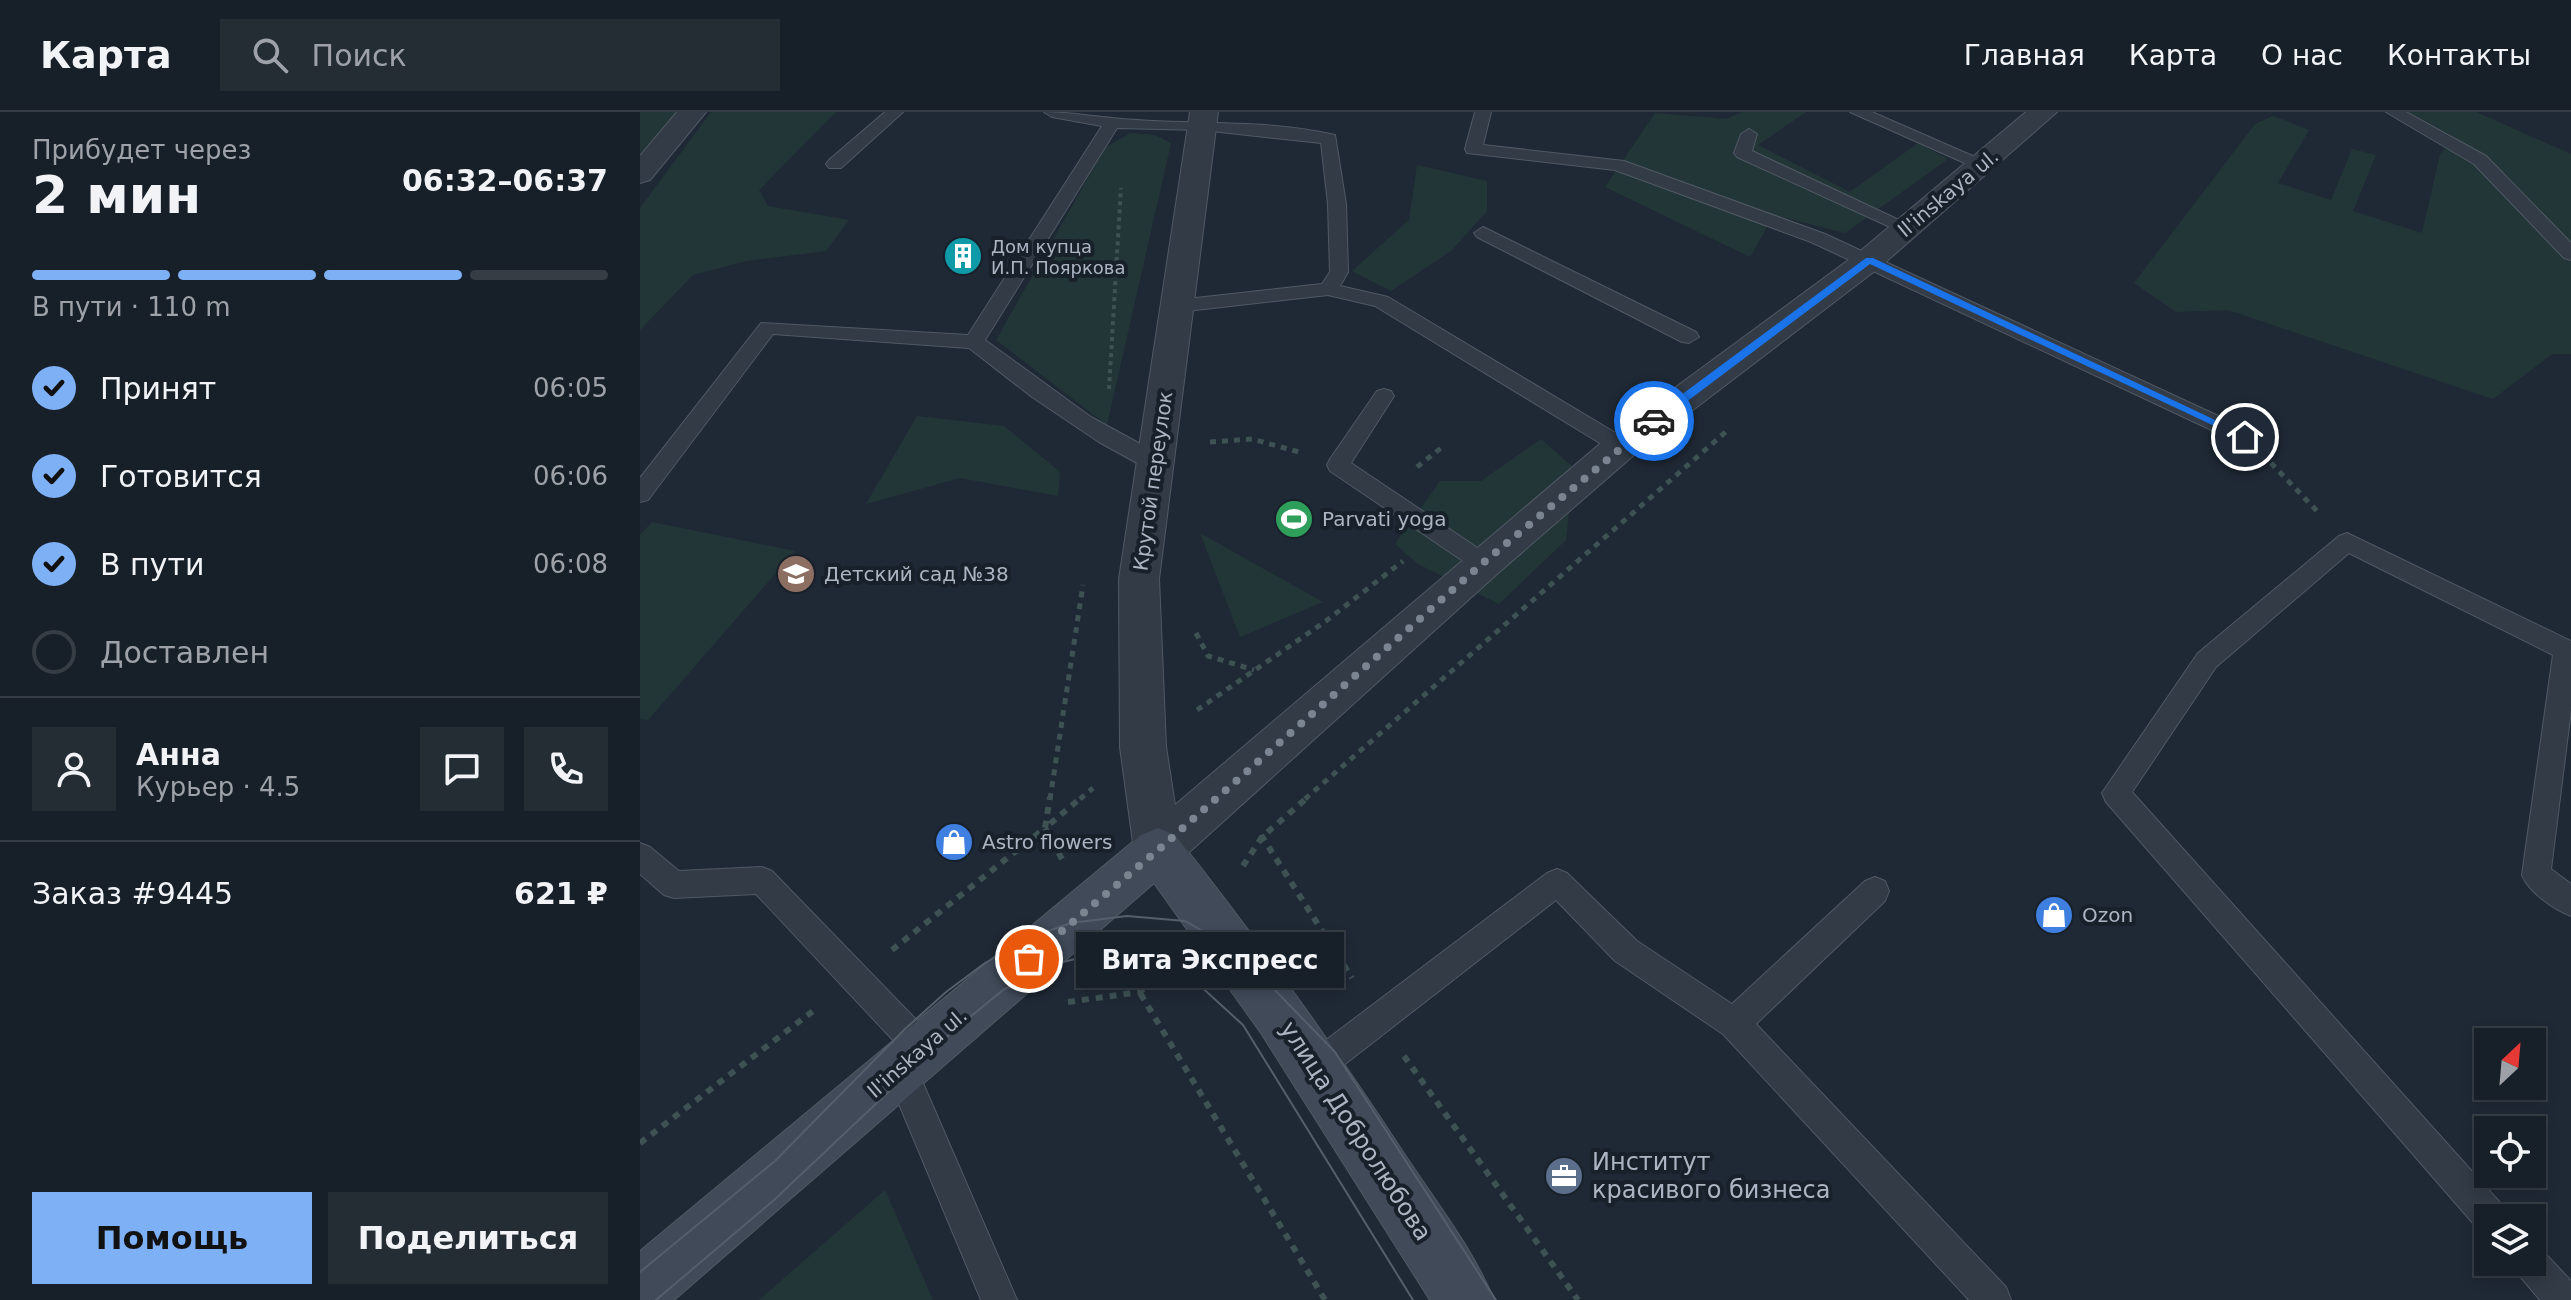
<!DOCTYPE html>
<html lang="ru">
<meta charset="utf-8">
<style>
:root{--surface:#171f28;--page:#242c34;--text:#f1f3f6;--muted:#9ea2a8;--line:#363d45;--accent:#7eb0f6}
body{margin:0;font-family:"DejaVu Sans",sans-serif;background:var(--page);color:var(--text);height:100vh;display:flex;flex-direction:column;font-size:30px;white-space:nowrap}
*{box-sizing:border-box;margin:0}
p{font-size:26px;color:var(--muted)}
.icon{flex:none;width:44px;height:44px;fill:none;stroke:currentColor;stroke-width:2;stroke-linecap:round;stroke-linejoin:round}
.map{position:relative;flex:1;overflow:hidden}
.drawer{display:flex;flex-direction:column;background:var(--surface);width:640px}
.drawer>*{flex:none}
.needle{width:52px;rotate:26deg}
.buttons{position:absolute;left:1834px;top:916px;display:grid;gap:16px}
.buttons a{display:grid;place-items:center;width:72px;height:72px;border-radius:0px;background:var(--surface);box-shadow:0 4px 12px #0003,0 0 0 2px var(--line);font-size:40px}
.pin{position:absolute;display:grid;place-items:center;width:68px;height:68px;color:#fff;margin:-34px;border:4px solid #fff;border-radius:50%;box-shadow:0 2px 8px #0007}
.courier{position:absolute;display:grid;place-items:center;width:80px;height:80px;margin:-40px;border:6px solid #1a73e8;border-radius:50%;background:#fff;color:#222;box-shadow:0 2px 10px #0007}
.bubble{position:absolute;height:56px;border-radius:0px;background:var(--surface);box-shadow:0 4px 12px #0003,0 0 0 2px var(--line);font-size:26px;font-weight:800;line-height:56px;text-align:center}
.head em{font-style:normal;font-weight:800}
.head div{display:flex;flex-direction:column-reverse}
.head{display:flex;align-items:center;justify-content:space-between;height:136px;padding:0 32px}
h1{font-size:52px;font-weight:800;line-height:60px}
.bar{display:grid;grid-template-columns:repeat(4,1fr);gap:12px 8px;align-content:center;height:96px;padding:0 32px}
.bar i{height:10px;border-radius:6px;background:var(--line)}
.bar .on{background:var(--accent)}
.bar p{grid-column:span 4}
.line{display:flex;align-items:center;gap:20px;padding:0 32px;border-top:2px solid var(--line)}
.line div{flex:1}
.round{display:grid;place-items:center;flex:none;width:84px;height:84px;border-radius:0px;background:var(--page)}
ol{padding:0 32px;list-style:none}
li{display:flex;align-items:center;gap:24px;height:88px}
li p{margin-inline-start:auto}
li .icon{padding:8px;border-radius:50%;background:var(--accent);color:#111;stroke-width:4}
li:last-child{color:var(--muted)}
li i{width:44px;height:44px;border:4px solid var(--line);border-radius:50%}
.primary-button{display:flex;gap:16px;margin-top:auto;padding:16px 32px}
.primary-button a{flex:1;height:92px;border-radius:0px;background:var(--accent);color:#111;font-size:32px;font-weight:800;line-height:92px;text-align:center}
.primary-button a+a{background:var(--page);color:var(--text)}
header{display:flex;align-items:center;gap:48px;box-sizing:border-box;height:112px;padding:0 40px;background:var(--surface);border-bottom:2px solid var(--line)}
header strong{font-size:38px}
nav{display:flex;gap:44px;margin-inline-start:auto;font-size:28px}
.search{width:560px;height:72px;background:var(--page);display:flex;align-items:center;gap:20px;box-sizing:border-box;padding:0 28px;border-radius:0px;color:var(--muted);font-size:30px}
main{display:flex;flex:1;min-height:0}
.map>svg:first-child{display:block}
.green{fill:#223637}
.lines{fill:none;stroke-linecap:round;stroke-linejoin:round}
.lane-casing{stroke:#505964;stroke-width:2}
.street-casing{stroke:#505964;stroke-width:2}
.secondary-casing{stroke:#505964;stroke-width:2}
.path-far2{stroke:#3e5254;stroke-width:4;stroke-dasharray:4 4;stroke-linecap:butt}
.path-far1{stroke:#3e5254;stroke-width:5;stroke-dasharray:6 6;stroke-linecap:butt}
.path{stroke:#3e5254;stroke-width:6;stroke-dasharray:7 7;stroke-linecap:butt}
.lane{fill:#323b46;fill-rule:evenodd}
.street{fill:#323b46;fill-rule:evenodd}
.secondary{fill:#404a59;fill-rule:evenodd}
.tram{stroke:#545f6d;stroke-width:2}
.route{fill:#1a73e8}
.done{stroke:#7b8591;stroke-width:8;stroke-dasharray:0 14.4}
.labels{text-anchor:middle;dominant-baseline:central;stroke-width:8;stroke-linejoin:round;paint-order:stroke}
.far-poi-label{font-size:18px;fill:#acb6c3;stroke:#18202a;text-anchor:start}
.street-label{font-size:20px;fill:#acb6c3;stroke:#18202a}
.poi-label{font-size:20px;fill:#acb6c3;stroke:#18202a;text-anchor:start}
.near-street-label{font-size:24px;fill:#acb6c3;stroke:#18202a}
.near-poi-label{font-size:24px;fill:#acb6c3;stroke:#18202a;text-anchor:start}
</style>
<header>
<strong>Карта</strong>
<div class="search"><svg class="icon" aria-label="search" viewBox="0 0 24 24"><circle cx="10" cy="10" r="6"/><path d="M15 15l6 6"/></svg>Поиск</div>
<nav><a>Главная</a><a>Карта</a><a>О нас</a><a>Контакты</a></nav>
</header>
<main>
<section class="drawer">
<div class="head"><div><h1>2 мин</h1><p>Прибудет через</p></div><em>06:32–06:37</em></div>
<div class="bar"><i class="on"></i><i class="on"></i><i class="on"></i><i></i><p>В пути · 110 m</p></div>
<ol>
<li><svg class="icon" aria-label="check" viewBox="0 0 24 24"><path d="M5 12l5 5 9-10"/></svg>Принят<p>06:05</p></li>
<li><svg class="icon" aria-label="check" viewBox="0 0 24 24"><path d="M5 12l5 5 9-10"/></svg>Готовится<p>06:06</p></li>
<li><svg class="icon" aria-label="check" viewBox="0 0 24 24"><path d="M5 12l5 5 9-10"/></svg>В пути<p>06:08</p></li>
<li><i></i>Доставлен</li>
</ol>
<div class="line" style="height:144px"><a class="round"><svg class="icon" aria-label="person" viewBox="0 0 24 24"><circle cx="12" cy="8" r="4"/><path d="M4 21q1-7 8-7t8 7"/></svg></a><div><b>Анна</b><p>Курьер · 4.5</p></div><a class="round"><svg class="icon" aria-label="chat" viewBox="0 0 24 24"><path d="M4 5h16v11H9l-5 4z"/></svg></a><a class="round"><svg class="icon" aria-label="phone" viewBox="0 0 24 24"><path d="M5 4h4l2 5-3 2q2 4 5 5l2-3 5 2v4C11 20 4 13 5 4z"/></svg></a></div>
<div class="line" style="height:104px"><div>Заказ #9445</div><b>621 ₽</b></div>
<div class="primary-button"><a>Помощь</a><a>Поделиться</a></div>
</section>
<div class="map">
<svg width="1931" height="1188" viewBox="0 0 1931 1188">
<rect width="100%" height="100%" fill="#1f2935"/>
<path class="green" d="M0 0H42L0 53Z
M71 0H196L119 78 128 94 209 108 186 139 106 149 53 163 0 218V96Z
M1102 0H1166L1118 33 1210 80 1278 31 1308 47 1205 121 1134 103 1110 145 965 75 1015 1 1086 7Z
M1768 0H1836L1931 42V242H1912L1853 287 1588 198 1536 200 1494 171 1615 12 1633 4 1669 18 1638 71 1691 88 1712 37 1736 43 1713 99 1782 121 1800 42 1816 26Z
M490 21 515 23 531 31 467 313 356 228 465 36Z
M777 53 847 69V99L811 139 751 179 712 159 769 108Z
M277 304 364 314 420 360 418 384 320 366 226 392Z
M901 327 934 356 926 428 859 492 778 452 755 432 800 369H841Z
M12 410 155 439 8 608 0 607V423Z
M560 421 683 490 600 525Z
M245 1078 293 1188H119Z"/>
<g class="lines">
<defs>
<path id="lane" d="M245 0H263L201 56H189L186 52 189 48Z
M404 0C427 0 449 4 472 6 545 14 622 6 695 23L706 92 708 160 700 174 748 185 989 329 992 334 989 339H973L735 194 688 183 538 200 531 198 528 194 538 188 682 172 690 160 688 92 681 31 562 18 477 16 345 228 451 305 524 345 527 351 524 357H508L459 330 392 285 329 236 133 222 8 388 0 390V366L121 211 328 223 462 14 412 5Z
M835 0H851L843 33 984 49 1185 122 1613 320 1616 325 1613 330H1597L1171 130 975 58 827 41 825 37Z
M1210 0H1232L1351 52 1348 56H1336Z
M1746 0H1766L1846 44 1931 131V148L1924 146 1834 52Z
M1109 17 1117 22 1112 39 1276 116 1273 120H1261L1097 45 1094 41 1101 22Z
M843 115 1056 220 1059 225 1049 231 1042 230 837 125 834 121Z
M744 277 751 279 754 284 711 351 851 445 855 451 851 457 843 460 835 457 690 359 687 353 690 347 737 279Z
M1707 421 1931 529V598L1911 757 1931 772V804C1913 797 1889 780 1882 763L1913 543 1709 441 1576 555 1492 680 1863 1094 1868 1106H1848V1122L1839 1118 1466 690 1462 681 1558 541 1699 424Z
M0 731 10 735 39 759 122 755 132 759 293 925 298 936 293 947 282 952 273 948 377 1188H341L244 956 249 945 260 940 267 943 116 782 34 786 24 783 0 762Z
M917 757 927 761 997 829 1092 892 1225 769 1235 765 1245 769 1249 779 1245 789 1116 912 1366 1175 1371 1188H1329L1083 922 975 849 916 788 687 966 676 971 665 966 660 955 665 944 907 761Z
M1892 1133 1902 1138 1931 1169V1188H1900L1878 1162 1872 1150H1892Z"/>
<path id="street" d="M37 0H66L10 68 0 71V44Z
M550 0H578L519 467 526 635 535 693 968 325 1218 141 1386 0H1417L1240 155 994 343 857 462 535 753 518 760 501 753 494 738 480 635 479 467Z"/>
<path id="secondary" d="M518 716 535 723C617 826 693 933 765 1043 796 1090 833 1137 854 1188H790L621 921 514 771 34 1188H0V1139L501 723Z"/>
</defs>
<use href="#lane" class="lane-casing"/>
<use href="#street" class="street-casing"/>
<use href="#secondary" class="secondary-casing"/>
<path class="path-far2" d="M469 277 481 76"/>
<path class="path-far1" d="M570 330 612 327 659 340
M1631 351 1677 399
M777 355 801 336
M556 521 568 544 614 558
M557 598 686 509 763 449
M410 687 443 473
M440 687 453 676
M665 687 1088 318"/>
<path class="path" d="M621 723 712 866
M422 747 405 716 442 685
M603 754 622 725 668 685
M252 838 405 716 410 685
M479 846 685 1188
M428 890 500 880 531 853
M764 944 938 1188
M0 1031 177 896"/>
<use href="#lane" class="lane"/>
<use href="#street" class="street"/>
<use href="#secondary" class="secondary"/>
<path class="tram" d="M0 1160 135 1049 265 917 306 880 345 851 391 825 431 811 487 804 545 809 596 838 695 940 856 1188
M16 1188 134 1088 313 919 363 878 411 853 447 844 499 849 556 870 603 913 773 1188"/>
</g>
<path class="route" d="M1226 146H1233L1611 325 1602 327 1230 152 1017 312H1010V306Z"/>
<g class="lines">
<path class="done" d="M389 847 518 738 843 451 1014 309"/>
</g>
<defs>
<symbol id="building-disc" viewBox="-11 -11 22 22"><circle r="9.5" fill="#0f9aa8" stroke="#18202a"/><path d="M-4-6H4V6H1V3H-1V6H-4ZM-2.5-4.3h1.7v1.8h-1.7ZM.8-4.3h1.7v1.8H.8ZM-2.5-1h1.7V.8h-1.7ZM.8-1h1.7V.8H.8Z" fill="#fff"/></symbol>
<symbol id="stadium-disc" viewBox="-11 -11 22 22"><circle r="9.5" fill="#2e9e5b" stroke="#18202a"/><path d="M0-5a6.5 5 0 1 0 0 10a6.5 5 0 1 0 0-10ZM-3.5-1.8h7v3.6h-7Z" fill="#fff"/></symbol>
<symbol id="school-disc" viewBox="-11 -11 22 22"><circle r="9.5" fill="#8d6e63" stroke="#18202a"/><path d="M0-5L7-2L0 1L-7-2ZM-4 1L0 2.5L4 1V4Q0 6-4 4Z" fill="#fff"/></symbol>
<symbol id="shop-disc" viewBox="-11 -11 22 22"><circle r="9.5" fill="#3f7fe0" stroke="#18202a"/><path d="M-5-2.5h2.3a2.7 3.5 0 0 1 5.4 0H5L5.5 6h-11ZM-1.5-2.5h3a1.5 2.3 0 0 0-3 0Z" fill="#fff"/></symbol>
<symbol id="office-disc" viewBox="-11 -11 22 22"><circle r="9.5" fill="#5c6f8a" stroke="#18202a"/><path d="M-6-3h4V-5.5h4V-3h4V5H-6ZM-1-4.5V-3h2v-1.5ZM-6 0V1H6V0Z" fill="#fff"/></symbol>
</defs>
<g fill-rule="evenodd">
<use href="#building-disc" x="301" y="122" width="44" height="44"/>
<use href="#stadium-disc" x="632" y="385" width="44" height="44"/>
<use href="#school-disc" x="134" y="440" width="44" height="44"/>
<use href="#shop-disc" x="292" y="708" width="44" height="44"/>
<use href="#shop-disc" x="1392" y="781" width="44" height="44"/>
<use href="#office-disc" x="902" y="1042" width="44" height="44"/>
</g>
<g class="labels">
<g class="far-poi-label">
<text x="351" y="134">Дом купца<tspan x="351" dy="21">И.П. Пояркова</tspan></text>
</g>
<g class="street-label">
<text transform="translate(1308 81) rotate(-40)">Il'inskaya ul.</text>
<text transform="translate(513 369) rotate(-82)">Крутой переулок</text>
<text transform="translate(277 941) rotate(-41)">Il'inskaya ul.</text>
</g>
<g class="poi-label">
<text x="682" y="407">Parvati yoga</text>
<text x="184" y="462">Детский сад №38</text>
<text x="342" y="730">Astro flowers</text>
<text x="1442" y="803">Ozon</text>
</g>
<g class="near-street-label">
<text transform="translate(716 1019) rotate(57)">улица Добролюбова</text>
</g>
<g class="near-poi-label">
<text x="952" y="1050">Институт<tspan x="952" dy="28">красивого бизнеса</tspan></text>
</g>
</g>
</svg>
<div class="buttons">
<a><svg class="needle" viewBox="-14 -14 28 28"><path d="M0-13l5 13h-10z" fill="#e53935"/><path d="M0 13l5-13h-10z" fill="#9ea2a8"/></svg></a>
<a><svg class="icon" aria-label="locate" viewBox="0 0 24 24"><circle cx="12" cy="12" r="6"/><path d="M12 2v4M12 18v4M2 12h4M18 12h4"/></svg></a>
<a><svg class="icon" aria-label="layers" viewBox="0 0 24 24"><path d="M12 4l9 5-9 5-9-5zM3 14l9 5 9-5"/></svg></a>
</div>
<div class="pin" style="left:389px;top:847px;background:#ea580c"><svg class="icon" aria-label="bag" viewBox="0 0 24 24"><path d="M5 8h14l-1 12H6zM9 8a3 3 0 0 1 6 0"/></svg></div>
<div class="pin" style="left:1605px;top:325px;background:#1f2937"><svg class="icon" aria-label="home" viewBox="0 0 24 24"><path d="M3 11l9-7 9 7M6 9v11h12V9"/></svg></div>
<div class="courier" style="left:1014px;top:309px"><svg class="icon" aria-label="car" viewBox="0 0 24 24"><path d="M5 17H2v-5l4-1 3-4h7l3 4 3 1v5h-3M9 17h6M6 11h13"/><circle cx="7" cy="17" r="2"/><circle cx="17" cy="17" r="2"/></svg></div>
<div class="bubble" style="left:436px;top:820px;width:268px">Вита Экспресс</div>
</div>
</main>
